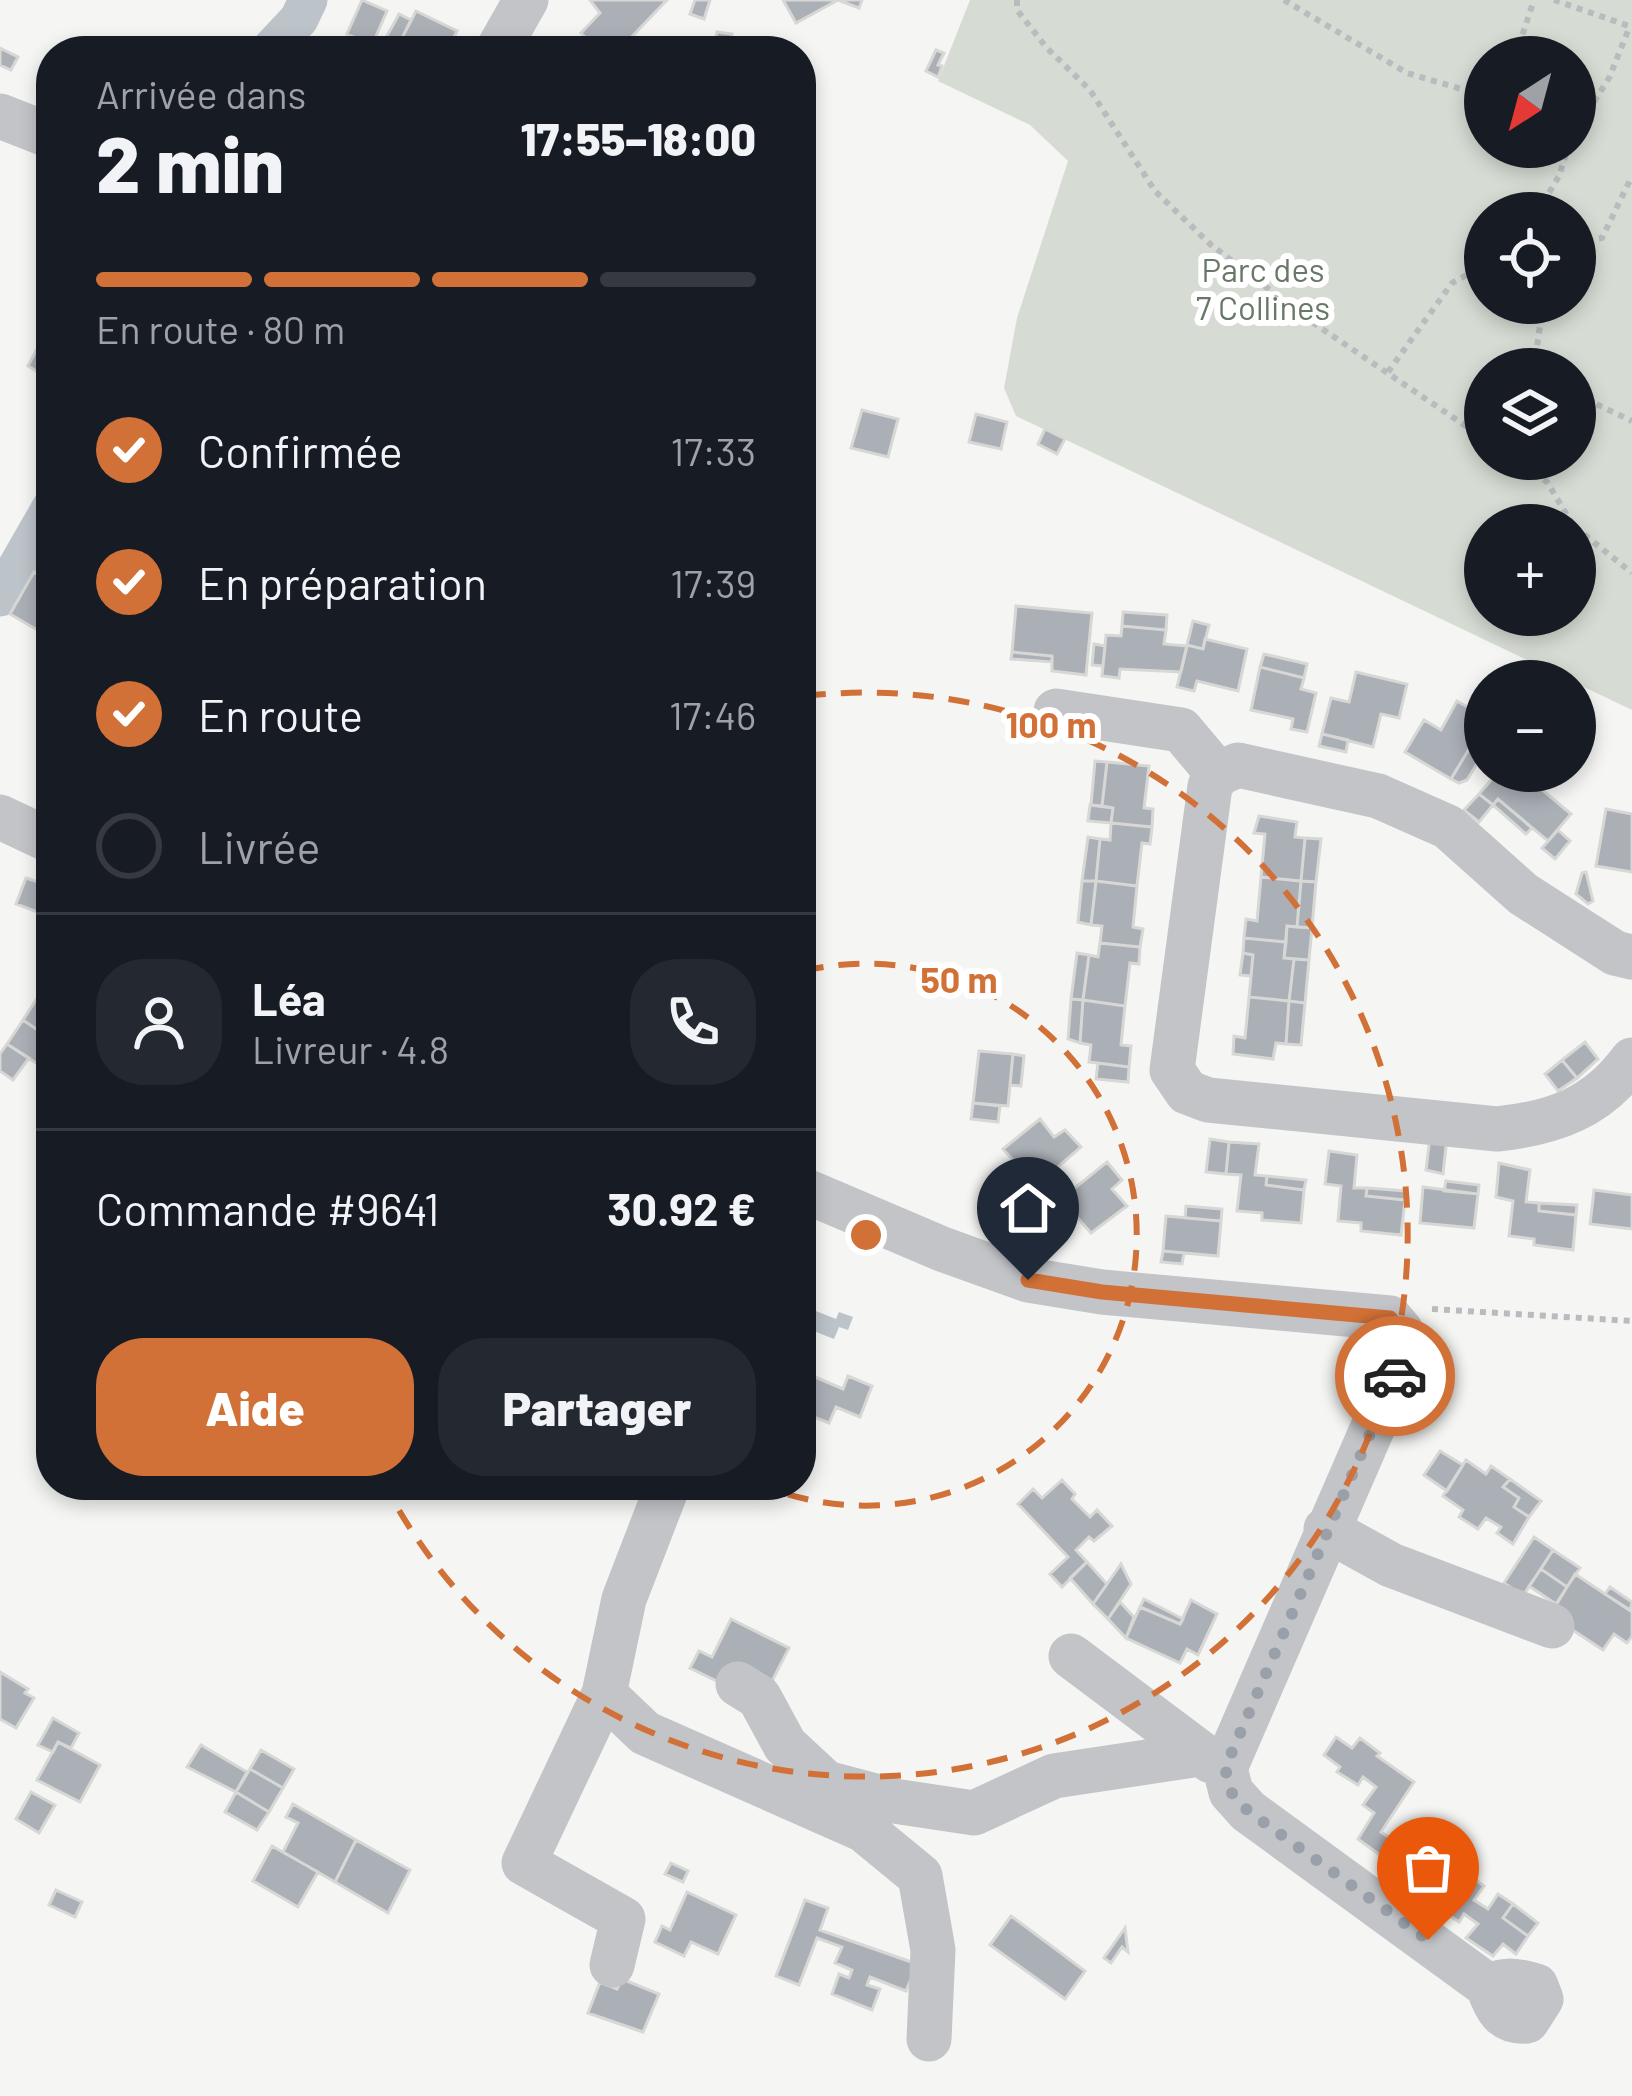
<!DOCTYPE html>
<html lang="fr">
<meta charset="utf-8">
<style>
:root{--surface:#171b24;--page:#242831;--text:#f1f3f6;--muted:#9ea1a6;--line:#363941;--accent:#d27137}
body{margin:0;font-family:Barlow,sans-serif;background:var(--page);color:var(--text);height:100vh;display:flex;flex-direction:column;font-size:45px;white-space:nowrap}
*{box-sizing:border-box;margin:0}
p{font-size:39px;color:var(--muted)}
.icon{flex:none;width:66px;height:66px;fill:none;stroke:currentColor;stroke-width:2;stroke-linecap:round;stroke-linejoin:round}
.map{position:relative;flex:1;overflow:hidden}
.panel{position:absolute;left:36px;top:36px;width:780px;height:1464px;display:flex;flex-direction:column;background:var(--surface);border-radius:48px;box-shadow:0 6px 18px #0003}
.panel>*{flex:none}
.needle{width:78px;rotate:216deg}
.controls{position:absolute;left:1464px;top:36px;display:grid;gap:24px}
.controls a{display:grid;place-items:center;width:132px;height:132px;border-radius:50%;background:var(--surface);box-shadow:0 6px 18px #0003;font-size:60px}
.pin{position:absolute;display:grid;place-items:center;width:102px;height:102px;color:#fff;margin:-123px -51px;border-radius:50% 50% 50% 0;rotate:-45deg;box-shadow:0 0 12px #0007}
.pin .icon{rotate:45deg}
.courier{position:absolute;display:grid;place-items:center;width:120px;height:120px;margin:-60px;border:9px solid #d27137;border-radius:50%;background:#fff;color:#222;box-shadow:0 3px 15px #0007}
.summary em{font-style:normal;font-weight:800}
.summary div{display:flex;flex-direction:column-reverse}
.summary{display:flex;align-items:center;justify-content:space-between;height:204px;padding:0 60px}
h1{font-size:78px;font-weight:800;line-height:90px}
.bar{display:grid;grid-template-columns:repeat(4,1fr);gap:18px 12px;align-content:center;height:144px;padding:0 60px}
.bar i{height:15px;border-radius:9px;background:var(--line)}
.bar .selected{background:var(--accent)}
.bar p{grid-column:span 4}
.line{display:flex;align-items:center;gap:30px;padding:0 60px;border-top:3px solid var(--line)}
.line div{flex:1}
.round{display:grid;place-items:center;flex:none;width:126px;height:126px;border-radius:48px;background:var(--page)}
ol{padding:0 60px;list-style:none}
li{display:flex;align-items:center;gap:36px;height:132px}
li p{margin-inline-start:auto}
li .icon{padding:12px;border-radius:50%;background:var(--accent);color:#fff;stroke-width:4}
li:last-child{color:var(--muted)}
li i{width:66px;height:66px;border:6px solid var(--line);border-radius:50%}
.action{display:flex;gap:24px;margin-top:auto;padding:24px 60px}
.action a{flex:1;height:138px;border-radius:48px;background:var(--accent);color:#fff;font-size:48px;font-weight:800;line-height:138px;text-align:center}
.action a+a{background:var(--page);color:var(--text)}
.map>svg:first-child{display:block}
.green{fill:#d6dcd4;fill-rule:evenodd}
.water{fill:#bcc3c9}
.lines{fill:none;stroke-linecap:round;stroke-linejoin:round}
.canal{stroke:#bcc3c9;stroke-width:39}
.building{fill:#abafb6;stroke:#d7d7d5;stroke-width:3}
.path{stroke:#b9bbbe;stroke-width:6;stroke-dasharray:6 6;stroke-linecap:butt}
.minor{stroke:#c2c4c8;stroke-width:45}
.done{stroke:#99a0a9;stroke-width:12;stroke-dasharray:0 21.6}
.route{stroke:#d27137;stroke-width:15}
.ring{fill:none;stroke:#d27137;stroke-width:6;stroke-dasharray:21 15}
.labels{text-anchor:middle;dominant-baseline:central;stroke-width:12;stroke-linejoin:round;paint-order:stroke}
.park-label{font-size:33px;fill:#677966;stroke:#fff}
.centre{fill:#d27137;stroke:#fff;stroke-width:6}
.ring-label{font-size:36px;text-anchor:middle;font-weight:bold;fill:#d27137;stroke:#fff;stroke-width:12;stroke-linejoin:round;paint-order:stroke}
</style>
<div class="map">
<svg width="1632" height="2096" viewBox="0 0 1632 2096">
<rect width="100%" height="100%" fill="#f5f6f3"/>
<path class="green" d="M970 0H1632V710L1016 416 1004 388 1017 318 1068 161 1030 125 938 81ZM1485 57H1575V147H1485ZM1485 213H1575V303H1485ZM1485 369H1575V459H1485ZM1485 525H1575V615H1485Z"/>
<path class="water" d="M801 1305 836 1319 839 1312 853 1317 848 1330 839 1327 834 1339 801 1326Z"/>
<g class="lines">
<path class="canal" d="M269 51 299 19 308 0
M0 597 51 508"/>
</g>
<path class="building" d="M362 0 387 11 372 45 347 34Z
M590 0H667L618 51H599L581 33 600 13Z
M695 0H710L704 19 690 14Z
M783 0H862L859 8 838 0 796 23Z
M416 11 457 31 447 51H381L387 36 400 42Z
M399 14 411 20 400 42 387 36Z
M717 32 732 34 729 51H713Z
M0 48 18 57 11 70 0 65Z
M936 50 944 53 938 65 942 66 938 77 926 71Z
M50 324 51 325V380L28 366Z
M862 410 898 419 888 457 851 448Z
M976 414 1007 422 1001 449 969 442Z
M1045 429 1065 439 1057 454 1038 444Z
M34 572 51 582V638L10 614Z
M1016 606 1092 613 1086 675 1052 671V656L1012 652Z
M1123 612 1167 615 1166 630 1122 626Z
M1193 621 1209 625 1203 649 1187 645Z
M1122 626 1166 630 1164 644 1187 646 1181 672 1120 669 1119 678 1102 676 1106 635 1121 636Z
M1205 639 1247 649 1238 691 1197 681 1194 691 1177 687 1187 645 1203 649Z
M1094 644 1105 646 1103 666 1092 665Z
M1012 652 1052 656V662L1011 659Z
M1264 654 1307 664 1304 678 1260 667Z
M1260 667 1304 678 1301 689 1316 693 1307 732 1291 729 1293 719 1251 710Z
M1356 672 1407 684 1399 718 1381 714 1373 747 1322 734 1331 698 1349 702Z
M1457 701 1485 717V757L1469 749 1451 779 1405 752 1424 720 1441 730Z
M1322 734 1348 740 1346 752 1319 746Z
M1469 749 1481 757 1467 780 1459 783 1451 779Z
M1095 761 1107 762 1102 806 1091 805Z
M1107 762 1149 766 1144 808 1153 809 1152 827 1111 823 1113 808 1102 806Z
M1499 771H1510L1517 777 1521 772 1571 814 1548 841 1498 799 1493 805 1479 794Z
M1479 794 1493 805 1479 822 1464 810Z
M1498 799 1532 828 1526 834 1493 805Z
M1090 805 1113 808 1111 823 1088 821Z
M1606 809 1632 814V872L1596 866Z
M1259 816 1297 822 1295 837 1305 838 1301 881 1261 877 1265 834 1254 833Z
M1111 823 1152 827 1150 844 1142 843 1137 886 1096 881 1100 839 1110 840Z
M1558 830 1570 841 1555 859 1542 848Z
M1088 837 1100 839 1096 881H1082Z
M1305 838 1321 839 1316 882 1301 881Z
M1586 872 1593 901 1588 904 1576 894 1582 873Z
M1261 877 1301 881 1297 927 1287 926 1286 942 1244 938 1246 919 1257 921Z
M26 878 51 886 48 916 16 904Z
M1082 881H1096L1091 925 1078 922Z
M1096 881 1137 886 1133 927 1143 929 1140 947 1100 943 1102 926 1091 925Z
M1301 881 1316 882 1312 928 1297 927Z
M1287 926 1312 928 1309 960 1284 958Z
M1244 938 1286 942 1284 958 1294 959 1289 1001 1249 997 1253 955 1243 953Z
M1100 943 1140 947 1139 964 1130 963 1125 1006 1083 1000 1089 955 1098 957Z
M1077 953 1089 955 1083 1000 1071 999Z
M1243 953 1253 955 1251 976 1240 975Z
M1294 959 1309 960 1305 1003 1289 1001Z
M38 997 51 1005V1039L23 1020Z
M1249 997 1289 1001 1286 1044 1276 1043 1273 1059 1233 1054 1234 1036 1245 1038Z
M1071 999 1083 1000 1080 1043 1068 1039Z
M1083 1000 1125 1006 1121 1045 1131 1046 1129 1067 1089 1062 1091 1045 1080 1043Z
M1289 1001 1305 1003 1301 1045 1286 1044Z
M23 1020 51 1039V1047L39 1065 7 1044Z
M1585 1042 1598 1059 1577 1078 1562 1060Z
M7 1044 29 1058 13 1080 0 1071V1054Z
M979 1051 1013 1054 1008 1106 973 1103Z
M1013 1054 1024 1056 1021 1086 1010 1085Z
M1562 1060 1577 1078 1558 1091 1545 1074Z
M1098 1063 1129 1067 1128 1082 1096 1079Z
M973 1103 1000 1106 998 1122 971 1119Z
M1040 1119 1054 1137 1065 1130 1081 1147 1036 1186 1003 1149Z
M1430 1137 1447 1138 1443 1174 1426 1170Z
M1210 1139 1229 1142 1226 1174 1206 1172Z
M1229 1142 1259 1144 1255 1175 1267 1176 1266 1185 1304 1190 1301 1223 1262 1220V1213L1237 1211 1241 1175 1226 1174Z
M1329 1151 1357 1155 1354 1188H1367L1366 1196 1405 1200 1401 1235 1361 1231V1223L1338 1221 1341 1186 1325 1184Z
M1107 1162 1122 1180 1112 1189 1127 1206 1091 1233 1061 1199Z
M1499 1163 1530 1170 1526 1202 1539 1203V1211L1576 1215 1573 1250 1534 1245V1239L1509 1236 1513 1201 1496 1197Z
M1267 1176 1306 1180 1304 1190 1266 1185Z
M1446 1181 1479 1185 1478 1194 1444 1191Z
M1423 1187 1478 1194 1474 1228 1420 1223Z
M1367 1188 1406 1191 1405 1200 1366 1196Z
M1594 1190 1632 1195V1229L1590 1224Z
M1539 1203 1577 1205 1576 1215 1539 1211Z
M1186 1206 1222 1209 1221 1221 1185 1218Z
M1166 1216 1221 1221 1218 1256 1163 1251Z
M1163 1251 1184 1253 1182 1264 1161 1262Z
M801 1371 843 1389 848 1376 872 1386 860 1417 836 1407 829 1423 801 1412Z
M1440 1451 1463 1465 1447 1491 1424 1475Z
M1466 1460 1486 1474 1491 1466 1510 1479 1503 1487 1519 1498 1514 1507 1529 1517 1513 1544 1497 1533 1501 1527 1486 1518 1478 1529 1459 1517 1463 1510 1443 1496Z
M1510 1479 1541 1501 1529 1517 1514 1507 1519 1498 1503 1487Z
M1062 1480 1075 1494 1072 1499 1090 1517 1097 1510 1112 1526 1094 1541 1089 1537 1076 1550 1087 1562 1062 1587 1050 1574 1068 1557 1018 1504 1033 1489 1042 1498Z
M1534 1537 1553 1550 1523 1596 1504 1583Z
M1553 1550 1580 1568 1567 1587 1541 1569Z
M1087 1562 1107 1584 1093 1604 1070 1578Z
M1121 1564 1131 1584 1108 1619 1093 1604Z
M1541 1569 1567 1587 1556 1604 1529 1586Z
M1575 1574 1632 1612V1636L1627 1643 1614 1634 1603 1650 1550 1615Z
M1610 1587 1632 1602 1630 1610 1605 1594Z
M1144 1599 1183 1619 1180 1624 1140 1607Z
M1191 1600 1217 1614 1198 1655 1187 1649 1180 1663 1126 1638 1140 1607 1180 1624Z
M1120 1602 1134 1617 1126 1638 1108 1619Z
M731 1619 789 1648 769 1687 727 1686 690 1668 699 1651 712 1657Z
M0 1672 28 1689 25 1693 34 1698 16 1728 0 1719Z
M53 1718 79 1733 71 1748 58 1742 53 1752 38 1745Z
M1336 1737 1352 1748 1360 1738 1380 1753 1377 1756 1414 1782 1381 1832 1399 1844 1388 1861 1358 1839 1374 1813 1363 1805 1376 1787 1363 1777 1358 1785 1337 1772 1340 1767 1324 1755Z
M58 1742 100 1765 80 1802 37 1780Z
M201 1745 247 1772 236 1792 187 1767Z
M261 1750 294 1769 283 1788 250 1769Z
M250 1769 283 1788 269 1812 236 1792Z
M31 1792 55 1805 39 1833 16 1819Z
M236 1792 269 1812 257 1830 225 1812Z
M293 1804 356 1840 335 1882 283 1852 298 1823 286 1817Z
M1405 1835 1433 1854 1413 1882 1388 1861Z
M356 1840 410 1870 388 1913 335 1882Z
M272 1846 318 1872 298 1907 253 1881Z
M1430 1858 1450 1871 1455 1864 1484 1886 1474 1900 1488 1909 1498 1894 1513 1904 1503 1918 1528 1936 1516 1954 1503 1944 1493 1956 1466 1938 1478 1924 1464 1914 1459 1922 1429 1901 1433 1895 1413 1882Z
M671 1863 688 1871 683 1882 665 1874Z
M56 1890 82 1902 75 1917 49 1905Z
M687 1892 736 1915 718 1954 691 1942 684 1956 655 1942 662 1926 670 1930Z
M805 1900 828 1908 820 1930 917 1964 906 1991 870 1977 867 1985 880 1989 872 2010 832 1994 839 1974 849 1978 852 1970 835 1963 842 1947 817 1938 799 1985 776 1976Z
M1513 1904 1538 1923 1528 1936 1503 1918Z
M1011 1916 1085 1971 1065 1999 990 1945Z
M1125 1928 1128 1952 1122 1947 1111 1963 1104 1958Z
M622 1979 659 1994 643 2032 588 2013 600 1982 617 1989Z"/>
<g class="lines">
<path class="path" d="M1017 0V10L1046 47 1090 90 1155 191 1210 244 1309 320 1485 439
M1284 0 1407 73 1485 96
M1554 0 1629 26
M1515 57 1534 0
M1575 87 1597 96
M1575 132 1609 78 1630 26
M1537 213 1559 176 1568 147
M1575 242 1602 238 1632 176
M1534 369 1543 303
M1388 372 1452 283 1485 265
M1575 394 1632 421
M1514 459 1547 482 1573 525
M1542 459 1546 478
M1575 527 1632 573
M1432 1309 1632 1321"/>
<path class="minor" d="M497 51 526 0
M0 116 51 136
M1056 711 1181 730 1218 774
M0 817 51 841
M1632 957 1615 953 1523 894 1448 827 1378 796 1238 765 1218 774 1210 786 1172 1070 1187 1092 1208 1100 1497 1129C1554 1123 1597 1108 1632 1060
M801 1189 942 1249 1028 1280 1102 1292 1390 1318 1401 1331 1403 1358 1225 1768 1231 1792 1248 1811 1488 1986C1495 2007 1502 2023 1527 2021L1541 1999 1536 1986C1517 1980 1507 1979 1488 1986
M668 1485 624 1599 604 1694 645 1733 864 1830 920 1876 933 1950 929 2039
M1326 1529 1391 1565 1552 1626
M1071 1656 1211 1761
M738 1684 759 1697 785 1745 826 1783 894 1801 974 1813 1054 1776 1200 1754
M604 1694 524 1863 623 1919 612 1965"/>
</g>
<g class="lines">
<path class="done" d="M1395 1376 1225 1768 1231 1792 1248 1811 1428 1940"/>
<path class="route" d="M1028 1280 1102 1292 1390 1318C1406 1337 1405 1354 1395 1376"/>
</g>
<g class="ring">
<path d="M803 971A271 271 0 1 1 762 1485"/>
<path d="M805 696A542 542 0 1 1 385 1485"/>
</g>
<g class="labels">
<g class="park-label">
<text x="1263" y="269">Parc des<tspan x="1263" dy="38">7 Collines</tspan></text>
</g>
</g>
<circle cx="866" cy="1235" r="18" class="centre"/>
<g class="ring-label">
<text x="1051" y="738">100 m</text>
<text x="959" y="993">50 m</text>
</g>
</svg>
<div class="controls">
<a><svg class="needle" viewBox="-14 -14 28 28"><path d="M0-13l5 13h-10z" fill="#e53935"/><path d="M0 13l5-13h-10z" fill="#9ea1a6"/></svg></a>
<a><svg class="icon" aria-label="locate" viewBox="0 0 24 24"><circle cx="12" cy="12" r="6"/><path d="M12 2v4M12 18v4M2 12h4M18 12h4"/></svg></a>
<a><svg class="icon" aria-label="layers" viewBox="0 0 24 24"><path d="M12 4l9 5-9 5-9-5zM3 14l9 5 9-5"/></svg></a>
<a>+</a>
<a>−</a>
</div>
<div class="pin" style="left:1428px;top:1940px;background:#ea580c"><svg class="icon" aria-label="bag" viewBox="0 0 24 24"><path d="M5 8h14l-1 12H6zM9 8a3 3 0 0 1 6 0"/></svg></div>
<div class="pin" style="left:1028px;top:1280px;background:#1f2937"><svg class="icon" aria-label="home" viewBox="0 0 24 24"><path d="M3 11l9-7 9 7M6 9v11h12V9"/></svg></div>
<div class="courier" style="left:1395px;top:1376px"><svg class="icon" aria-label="car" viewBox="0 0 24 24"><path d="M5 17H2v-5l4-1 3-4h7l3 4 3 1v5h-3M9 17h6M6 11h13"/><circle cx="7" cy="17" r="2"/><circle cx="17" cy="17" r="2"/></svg></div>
<section class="panel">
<div class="summary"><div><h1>2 min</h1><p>Arrivée dans</p></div><em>17:55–18:00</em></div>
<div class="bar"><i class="selected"></i><i class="selected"></i><i class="selected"></i><i></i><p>En route · 80 m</p></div>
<ol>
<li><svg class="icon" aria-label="check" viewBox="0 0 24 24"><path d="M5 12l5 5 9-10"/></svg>Confirmée<p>17:33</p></li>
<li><svg class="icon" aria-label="check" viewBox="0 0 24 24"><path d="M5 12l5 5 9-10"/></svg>En préparation<p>17:39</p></li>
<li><svg class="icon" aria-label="check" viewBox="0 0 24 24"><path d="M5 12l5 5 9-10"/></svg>En route<p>17:46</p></li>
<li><i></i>Livrée</li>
</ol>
<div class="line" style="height:216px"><a class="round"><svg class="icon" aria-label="person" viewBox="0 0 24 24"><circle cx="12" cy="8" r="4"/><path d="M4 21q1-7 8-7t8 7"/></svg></a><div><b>Léa</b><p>Livreur · 4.8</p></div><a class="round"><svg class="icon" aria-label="phone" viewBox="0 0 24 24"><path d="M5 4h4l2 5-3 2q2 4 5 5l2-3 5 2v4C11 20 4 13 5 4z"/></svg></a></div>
<div class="line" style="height:156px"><div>Commande #9641</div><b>30.92 €</b></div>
<div class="action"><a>Aide</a><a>Partager</a></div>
</section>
</div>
